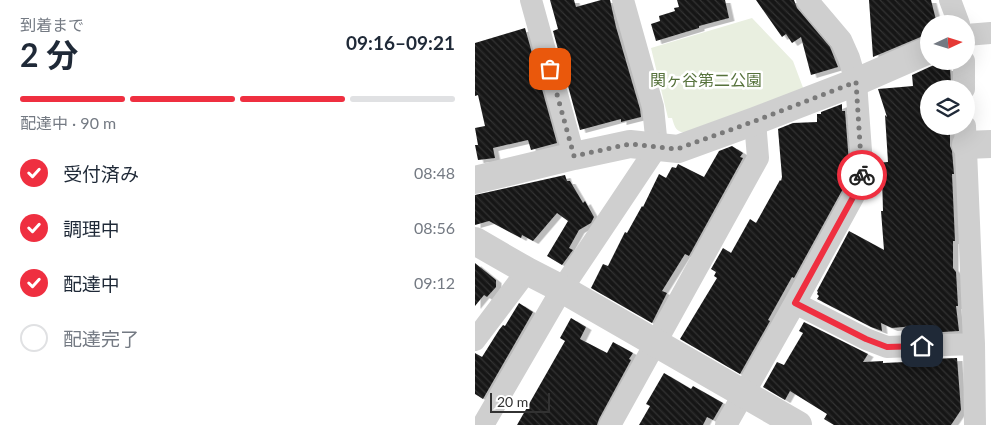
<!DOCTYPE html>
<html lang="ja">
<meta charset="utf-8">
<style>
:root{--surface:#fff;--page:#f6f6f7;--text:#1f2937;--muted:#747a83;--line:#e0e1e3;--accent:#ef2f40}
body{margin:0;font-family:Lato,"Noto Sans JP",sans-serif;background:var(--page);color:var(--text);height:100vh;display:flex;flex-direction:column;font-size:19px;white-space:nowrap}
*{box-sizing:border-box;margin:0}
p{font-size:16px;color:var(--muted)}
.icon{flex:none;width:28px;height:28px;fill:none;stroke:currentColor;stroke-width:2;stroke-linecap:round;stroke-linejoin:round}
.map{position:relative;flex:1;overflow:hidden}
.panel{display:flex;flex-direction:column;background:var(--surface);width:475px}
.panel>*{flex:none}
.needle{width:32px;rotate:86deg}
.tools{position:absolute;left:445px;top:15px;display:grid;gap:10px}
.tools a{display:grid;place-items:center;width:55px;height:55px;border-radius:50%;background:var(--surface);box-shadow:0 5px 20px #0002;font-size:25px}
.scale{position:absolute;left:15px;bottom:12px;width:60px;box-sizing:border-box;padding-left:5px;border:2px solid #323232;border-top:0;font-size:14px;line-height:18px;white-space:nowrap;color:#323232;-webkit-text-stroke:4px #fff;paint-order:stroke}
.pin{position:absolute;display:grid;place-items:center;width:42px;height:42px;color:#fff;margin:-21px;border-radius:10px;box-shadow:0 2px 8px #0006}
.courier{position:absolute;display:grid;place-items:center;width:50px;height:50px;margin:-25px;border:4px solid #ef2f40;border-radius:50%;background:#fff;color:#222;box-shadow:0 1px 6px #0007}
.head em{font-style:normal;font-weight:700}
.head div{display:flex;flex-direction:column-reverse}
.head{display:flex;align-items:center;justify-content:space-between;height:85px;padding:0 20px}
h1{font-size:32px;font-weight:700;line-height:38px}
.bar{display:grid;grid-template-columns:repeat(4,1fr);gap:8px 5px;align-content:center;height:60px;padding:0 20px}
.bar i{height:6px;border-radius:4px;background:var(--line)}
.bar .current{background:var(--accent)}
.bar p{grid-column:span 4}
ol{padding:0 20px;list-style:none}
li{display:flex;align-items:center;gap:15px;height:55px}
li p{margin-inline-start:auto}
li .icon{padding:5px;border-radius:50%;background:var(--accent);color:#fff;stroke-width:4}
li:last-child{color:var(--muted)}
li i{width:28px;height:28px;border:2px solid var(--line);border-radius:50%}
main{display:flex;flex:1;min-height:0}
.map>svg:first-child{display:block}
.park{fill:#e9efe0}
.building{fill:url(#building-back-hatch);filter:url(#shadow)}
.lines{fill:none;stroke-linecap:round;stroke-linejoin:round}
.minor{stroke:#cfcfcf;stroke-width:22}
.tertiary{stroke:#cfcfcf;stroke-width:28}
.done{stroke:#7a7a7a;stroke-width:5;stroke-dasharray:0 9}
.route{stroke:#ef2f40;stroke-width:6}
.labels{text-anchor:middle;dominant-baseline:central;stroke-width:5;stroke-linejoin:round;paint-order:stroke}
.park-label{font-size:16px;fill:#56723c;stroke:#fff}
</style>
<main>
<section class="panel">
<div class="head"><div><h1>2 分</h1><p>到着まで</p></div><em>09:16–09:21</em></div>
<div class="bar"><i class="current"></i><i class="current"></i><i class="current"></i><i></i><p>配達中 · 90 m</p></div>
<ol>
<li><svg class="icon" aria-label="check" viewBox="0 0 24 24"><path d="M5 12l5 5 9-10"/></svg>受付済み<p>08:48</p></li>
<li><svg class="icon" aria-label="check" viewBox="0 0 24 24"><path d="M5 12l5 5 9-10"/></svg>調理中<p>08:56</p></li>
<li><svg class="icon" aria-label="check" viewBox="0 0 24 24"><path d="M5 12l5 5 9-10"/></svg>配達中<p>09:12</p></li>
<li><i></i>配達完了</li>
</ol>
</section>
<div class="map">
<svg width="516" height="425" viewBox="0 0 516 425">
<defs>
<pattern id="building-back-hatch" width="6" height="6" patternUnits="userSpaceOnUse" patternTransform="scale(1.25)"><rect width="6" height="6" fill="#191919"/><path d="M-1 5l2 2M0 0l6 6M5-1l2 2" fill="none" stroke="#323232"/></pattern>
<filter id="shadow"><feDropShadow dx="5.5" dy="3" stdDeviation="0" flood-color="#0004"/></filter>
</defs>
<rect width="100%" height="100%" fill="#fff"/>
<path class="park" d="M277 18 318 61 330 93 212 133C201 132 200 128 197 118H193L176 48Z"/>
<path class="building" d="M75 0H99L101 7 126 0H135L141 27 165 109 166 117 146 122V119L105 130 78 31 83 29Z
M202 0H250L254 18 224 26V28L181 41 176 24 185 21 184 16 200 11 199 8 204 7Z
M281 0H319L322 8 355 47 363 67 336 75 326 37 317 43 311 34 307 37Z
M394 0H456L462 24H454V35L448 36 398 57Z
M50 28 82 143 56 150 53 140 18 148 20 158 3 160 0 145H3L0 128 10 126 3 95 0 96V43Z
M471 63V68H475L476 84 455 86V89H454V126H475V146L477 151 479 174H477L480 241H478V268L481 272 483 306H481L484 331 451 333 450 325 417 328 406 323 407 331 396 327 342 299 344 296 342 294 343 292 342 291 374 231 409 250 406 211H408L407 177 401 178 400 163 413 162 410 115 412 117 403 89 438 86 437 75 461 64Z
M367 104V111H370L375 176 319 278 317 277 293 320 295 321 265 374 205 339 242 278 239 276 241 272 236 269 248 248 256 253 275 219 281 223 305 180 306 181 307 177 303 129 318 123 342 122V114H346V112Z
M257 146 268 153 265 157 268 158 214 256 210 254 187 291 192 293 177 323 116 288 128 264 133 266 150 232 152 233 167 206 168 207 184 174 191 178 197 167 201 168 203 164 229 177 244 151Z
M90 175 92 181H95L108 203 110 201 119 217 116 223 104 230 94 248 98 250 87 265 72 256 93 221 82 213 58 241 47 235 46 238 14 221 0 225V195Z
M0 263 21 280V287L12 297 9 295 0 306Z
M44 303 58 312 8 399 0 394V353L7 357 24 330 28 325 30 326Z
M96 318 111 327 105 339 132 353 138 342 158 353 154 359 156 360 124 419 122 425H42L90 341 85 338Z
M329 322 393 354 388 362 408 361V363L453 361V359L482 358 486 410 476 425H359L349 419 352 414 315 391 310 400 288 387 302 362 309 365 328 333 324 331Z
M189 373 216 389 218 386 248 403 238 420 232 417 228 425H164L175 406 171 404Z"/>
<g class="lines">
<path class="minor" d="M56 0 99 156
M475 0 484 24
M491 35 516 33
M489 61V89
M490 126 499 344 500 425
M320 303 391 339 412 347 499 344
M0 340 52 271
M8 425 87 289 182 147 178 107 148 0
M135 425 283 158 280 121
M251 425 320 303 388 179 381 82 374 58 366 40 332 0"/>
<path class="tertiary" d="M491 145 516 144
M0 180 99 156 155 144 203 149 280 121 381 82 454 50
M0 241 52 271 87 289 323 425"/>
</g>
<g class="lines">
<path class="done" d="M75 69 99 156 155 144 202 149 280 121 381 82 387 175"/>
<path class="route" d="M387 175 388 179 320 303 391 339 412 347 447 346"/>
</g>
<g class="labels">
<g class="park-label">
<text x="231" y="79">関ヶ谷第二公園</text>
</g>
</g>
</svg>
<div class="tools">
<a><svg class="needle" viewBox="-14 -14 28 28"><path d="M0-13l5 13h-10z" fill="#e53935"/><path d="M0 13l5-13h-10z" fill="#747a83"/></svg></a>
<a><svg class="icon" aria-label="layers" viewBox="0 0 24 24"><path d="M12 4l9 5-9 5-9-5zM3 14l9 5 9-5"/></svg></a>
</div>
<div class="scale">20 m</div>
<div class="pin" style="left:75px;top:69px;background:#ea580c"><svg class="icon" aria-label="bag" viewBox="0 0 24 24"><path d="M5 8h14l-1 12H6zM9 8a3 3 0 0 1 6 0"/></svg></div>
<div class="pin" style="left:447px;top:346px;background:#1f2937"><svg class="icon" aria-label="home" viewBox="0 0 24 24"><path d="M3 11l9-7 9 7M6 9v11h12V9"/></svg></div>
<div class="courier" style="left:387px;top:175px"><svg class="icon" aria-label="bike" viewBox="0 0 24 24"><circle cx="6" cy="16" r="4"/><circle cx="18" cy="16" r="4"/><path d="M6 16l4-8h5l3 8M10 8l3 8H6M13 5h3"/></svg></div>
</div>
</main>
